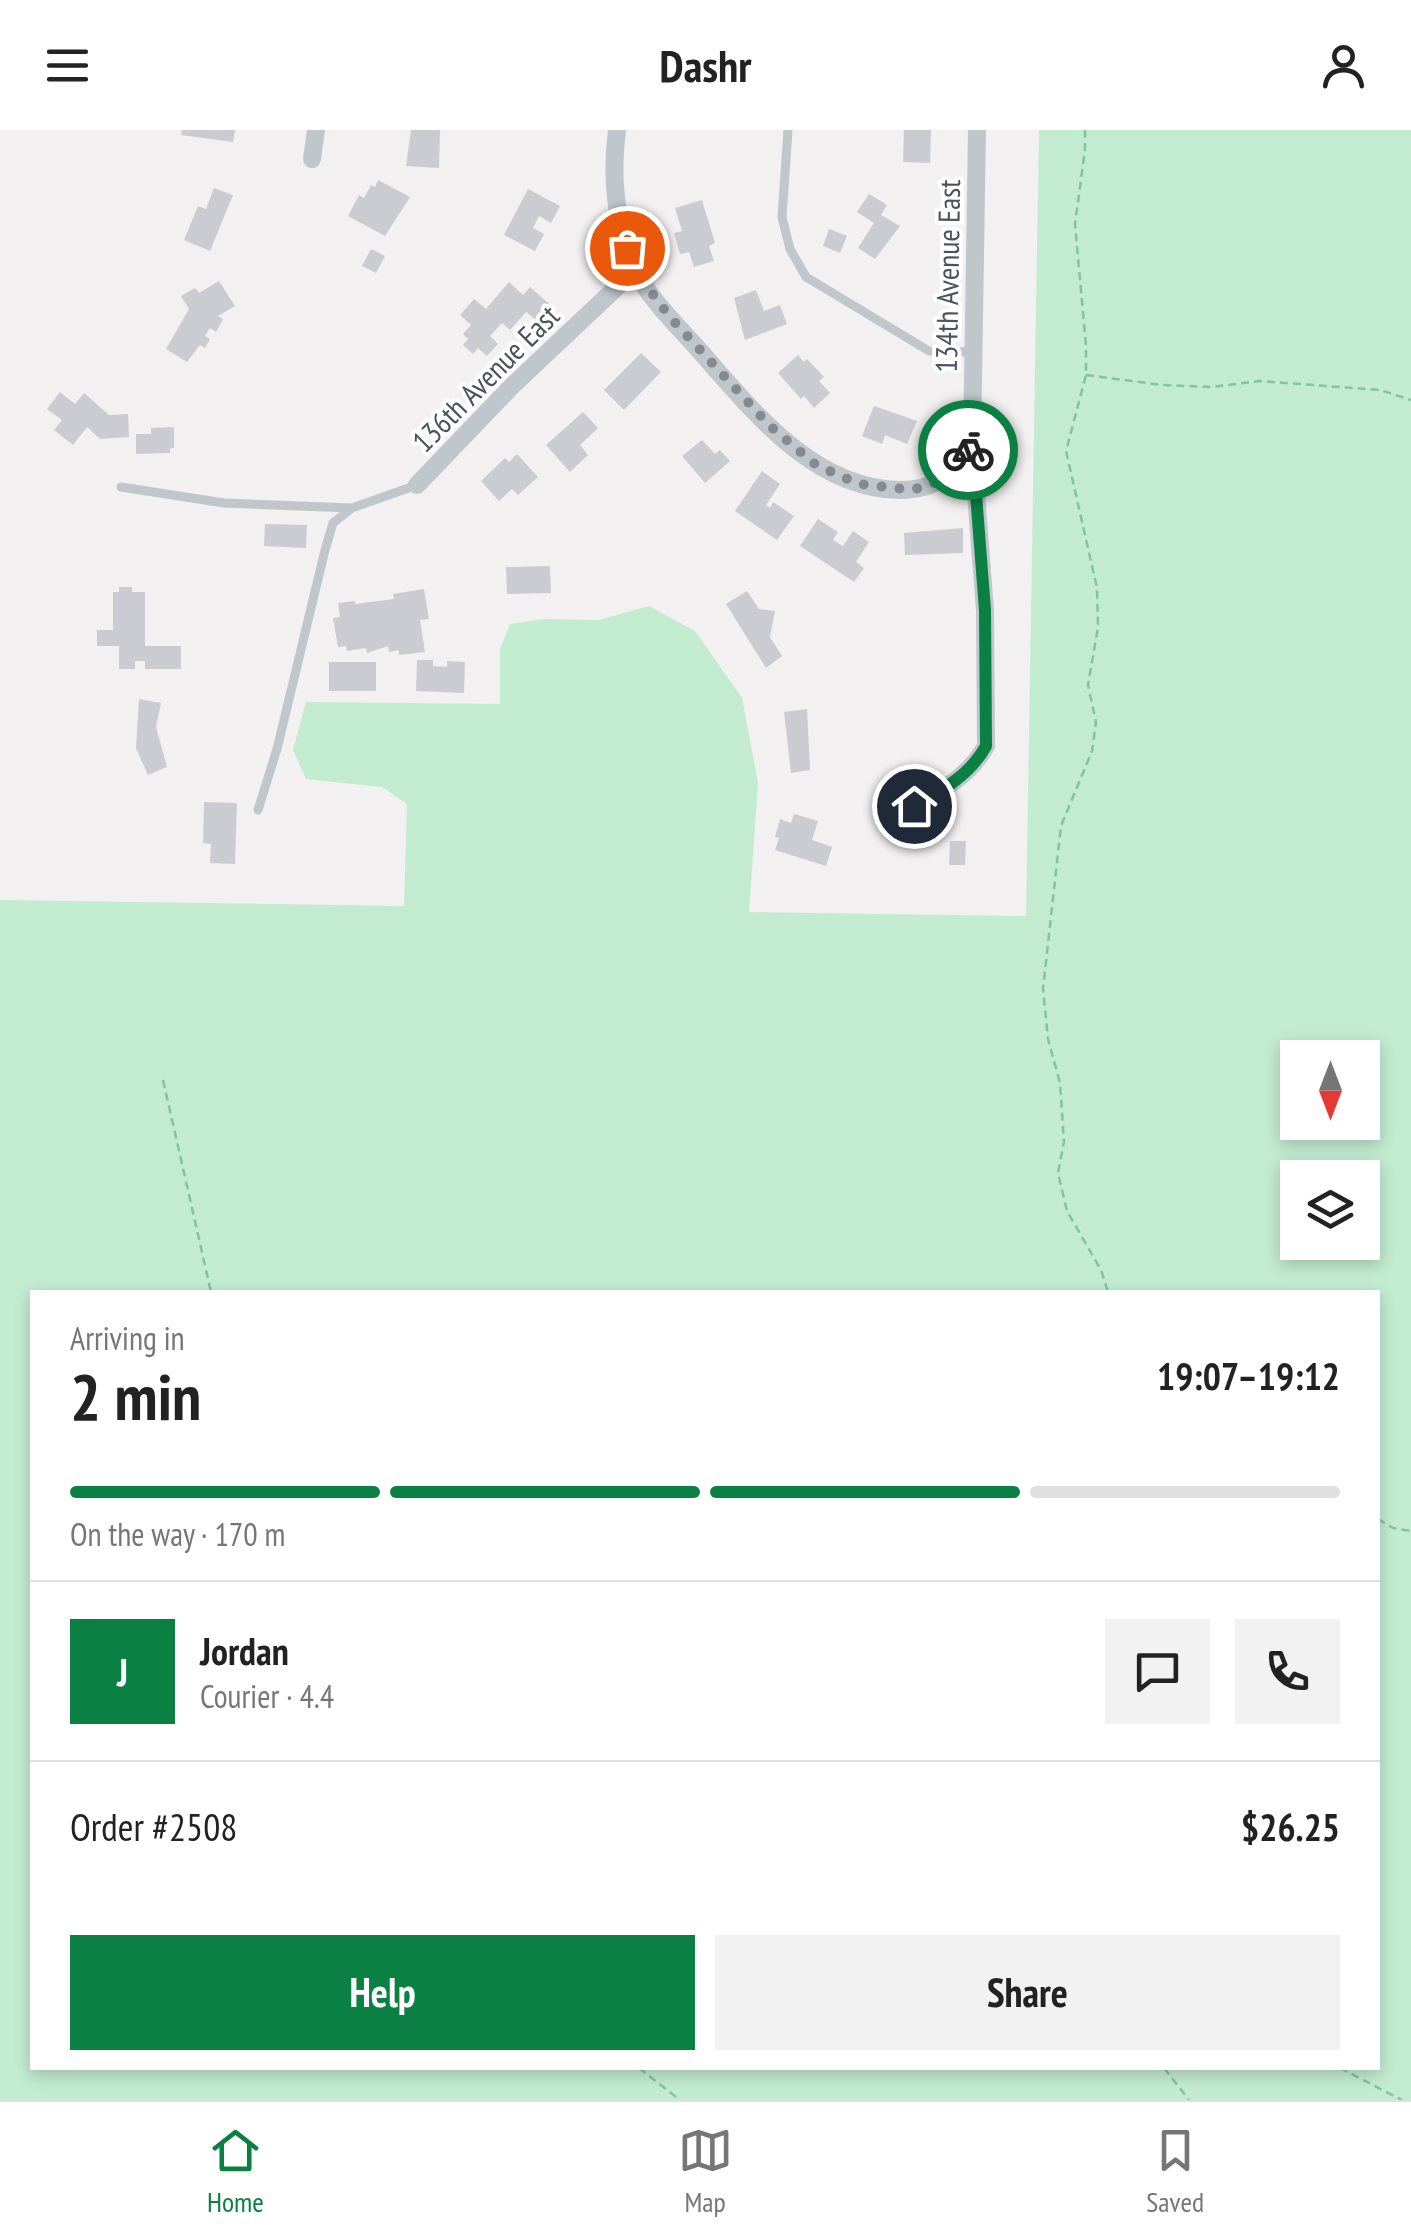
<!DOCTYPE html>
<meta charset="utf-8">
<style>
:root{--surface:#fff;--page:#f2f2f2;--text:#222;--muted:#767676;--line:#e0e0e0;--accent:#0b8043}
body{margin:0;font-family:"PT Sans Narrow",sans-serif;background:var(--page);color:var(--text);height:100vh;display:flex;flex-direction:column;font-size:38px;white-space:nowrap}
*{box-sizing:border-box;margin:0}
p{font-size:32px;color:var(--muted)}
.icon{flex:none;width:55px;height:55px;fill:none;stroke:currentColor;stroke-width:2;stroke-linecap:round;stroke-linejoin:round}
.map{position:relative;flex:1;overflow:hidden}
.sheet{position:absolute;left:30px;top:1160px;width:1350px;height:780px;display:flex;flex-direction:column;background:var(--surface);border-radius:0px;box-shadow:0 5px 15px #0003}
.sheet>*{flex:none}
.needle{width:65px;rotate:180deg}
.tools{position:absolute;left:1280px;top:910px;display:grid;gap:20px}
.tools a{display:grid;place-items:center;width:100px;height:100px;border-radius:0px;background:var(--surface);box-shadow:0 5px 15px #0003;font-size:50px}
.pin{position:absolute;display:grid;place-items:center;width:85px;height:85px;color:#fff;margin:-42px;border:5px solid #fff;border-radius:50%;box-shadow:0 2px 10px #0007}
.courier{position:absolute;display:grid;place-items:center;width:100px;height:100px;margin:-50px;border:8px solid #0b8043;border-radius:50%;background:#fff;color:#222;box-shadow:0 2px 12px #0007}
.head em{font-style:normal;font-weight:700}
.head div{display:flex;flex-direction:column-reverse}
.head{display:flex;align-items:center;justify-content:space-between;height:170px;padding:0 40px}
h1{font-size:65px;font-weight:700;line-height:75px}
.bar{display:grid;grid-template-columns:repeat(4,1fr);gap:15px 10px;align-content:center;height:120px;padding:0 40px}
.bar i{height:12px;border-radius:8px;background:var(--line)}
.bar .on{background:var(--accent)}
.bar p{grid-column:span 4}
.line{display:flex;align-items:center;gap:25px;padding:0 40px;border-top:2px solid var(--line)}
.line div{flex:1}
.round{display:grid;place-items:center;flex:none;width:105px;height:105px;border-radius:0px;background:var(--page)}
.primary-button{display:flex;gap:20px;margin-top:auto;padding:20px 40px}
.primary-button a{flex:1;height:115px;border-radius:0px;background:var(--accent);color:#fff;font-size:40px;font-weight:700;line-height:115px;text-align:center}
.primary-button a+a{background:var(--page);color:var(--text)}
header{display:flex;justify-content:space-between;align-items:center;height:130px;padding:0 40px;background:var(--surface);font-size:45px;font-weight:700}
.tabs{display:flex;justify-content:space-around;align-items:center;height:140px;border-top:2px solid var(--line);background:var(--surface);font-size:28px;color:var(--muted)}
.tabs a{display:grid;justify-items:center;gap:5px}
.tabs .on{color:var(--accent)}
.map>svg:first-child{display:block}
.green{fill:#c2ebd0;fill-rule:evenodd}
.building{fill:#caccd2}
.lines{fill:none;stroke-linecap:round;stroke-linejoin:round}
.path{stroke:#7ec69f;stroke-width:2.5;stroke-dasharray:8 5;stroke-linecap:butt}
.lane{stroke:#bfc7cd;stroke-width:9}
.street{stroke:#bfc7cd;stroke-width:18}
.done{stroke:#848a8f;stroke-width:10;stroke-dasharray:0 18}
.route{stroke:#0b8043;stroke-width:12}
.labels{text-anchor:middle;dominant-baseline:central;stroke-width:8;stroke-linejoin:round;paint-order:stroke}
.street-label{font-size:30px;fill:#49535b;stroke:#fff}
</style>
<header><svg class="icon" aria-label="menu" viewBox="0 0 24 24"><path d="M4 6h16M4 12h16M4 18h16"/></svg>Dashr<svg class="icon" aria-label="person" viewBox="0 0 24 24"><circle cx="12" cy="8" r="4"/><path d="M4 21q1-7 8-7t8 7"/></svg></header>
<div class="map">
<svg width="1411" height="1970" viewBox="0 0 1411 1970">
<rect width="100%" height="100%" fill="#f2f0f0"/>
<path class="green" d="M1039 0H1411V1970H0V770L404 776 407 674 382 657 306 649 293 620 306 572 500 574V519L510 494 545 489 599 490 649 476 695 501 742 568 758 653 749 782 1026 786ZM1298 928H1362V992H1298ZM1298 1048H1362V1112H1298ZM32 1162H1378V1938H32Z"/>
<path class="building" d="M182 0H235L233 12 181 5Z
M411 0H440L439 38 406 36Z
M904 0H931L930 33 903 32Z
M378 50 410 67 385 106 348 86 359 65 364 68 371 55 375 57Z
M214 58 233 65 210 121 184 110 198 76 206 79Z
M528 59 560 76 551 93 539 86 533 98 544 104 535 121 504 105Z
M869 64 887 75 881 85 900 96 875 129 858 118 874 93 857 82Z
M702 70 715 113 709 116 714 131 694 137 689 122 680 124 674 103 682 101 675 78Z
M829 99 847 106 840 123 823 116Z
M371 119 385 126 376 143 362 136Z
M219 151 235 176 218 186 223 189 216 202 210 198 205 206 210 209 205 218 200 215 187 232 166 219 189 179 181 166 195 158 199 163Z
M509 152 523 165 530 157 556 180 542 195 526 182 510 200 502 193 490 206 498 214 487 226 478 218 473 224 463 215 468 209 463 204 471 195 460 185 474 169 486 179Z
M756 160 764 181 780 175 787 194 745 210 734 168Z
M641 223 661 242 624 280 604 260Z
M798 225 804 232 807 229 824 247 819 251 830 263 814 278 804 266 801 269 778 243Z
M60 262 75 274 84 263 109 285 128 284 129 307 100 309 87 297 73 315 54 300 62 290 47 279Z
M874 276 917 291 907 314 885 305 882 314 862 306Z
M583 282 598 298 580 315 588 325 570 342 546 315Z
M174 297V318H170V323L136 324V304H151V298Z
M702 310 715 324 720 320 730 331 705 353 682 326Z
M517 324 538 347 518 365 512 359 499 371 481 351 505 328 509 332Z
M762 341 780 354 766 375 770 378 773 372 794 386 777 410 735 381Z
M818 389 838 402 833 410 843 416 853 401 869 412 856 432 864 438 854 452 800 416Z
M265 394 307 395 306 418 264 416Z
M963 398V423L905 425 904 403Z
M550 436 551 463 507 464 506 437Z
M119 457H132V462H145V516H181V539H145V531H135V539H119V516H97V500H113V462H119Z
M424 459 429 489 420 490 425 522 399 525V520L389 522 388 516 367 523 366 518 347 521 346 516 338 517 333 488 340 487 338 473 355 471V474L394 469 393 464Z
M747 461 759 479 775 481 770 507 782 526 766 538 726 474Z
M417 530H433V536L447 537V531L465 532 464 563 416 561Z
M329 532H376V561H329Z
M139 569 161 573 156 597 167 637 148 645 136 618Z
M807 579 810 640 791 643 784 582Z
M204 672 237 673 235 734 210 733 211 714 203 713Z
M794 684 818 691 812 710 832 717 826 736 775 720 779 708 775 707 780 689 791 693Z
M950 711H966L965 735H949Z"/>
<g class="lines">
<path class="path" d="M1085 0V20L1075 94 1086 216V245L1066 321 1097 458 1098 497 1088 555 1096 592 1092 621 1061 696 1043 859 1048 909 1060 953 1064 1012 1058 1043 1067 1081 1101 1140 1108 1162
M1086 245 1162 255 1212 257 1259 251 1380 260 1411 270
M163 950 211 1162
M1378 1389 1393 1398 1411 1401
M639 1938 680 1970
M1164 1938 1189 1970
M1340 1938 1402 1970"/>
<path class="lane" d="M788 0 782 87 790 119 806 147 929 221 973 222
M121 357 224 373 352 378 417 355
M258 680 277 619 325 420 333 393 352 378"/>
<path class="street" d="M617 0C611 46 616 93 633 135 646 166 677 195 699 220 752 280 813 359 900 360 935 360 957 344 972 313
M312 29 316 0
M417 355 512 256 635 140
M914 676C943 660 970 645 986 616L985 480 972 313 977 0"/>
</g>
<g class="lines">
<path class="done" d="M627 118 635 140 669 186 770 296 816 335 859 354 912 360 944 350 968 320"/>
<path class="route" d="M914 676C943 660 970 645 986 616L985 480 972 313 968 320"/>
</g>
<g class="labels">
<g class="street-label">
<text transform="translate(947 146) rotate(-89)">134th Avenue East</text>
<text transform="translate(485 248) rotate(-45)">136th Avenue East</text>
</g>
</g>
</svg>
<div class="tools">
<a><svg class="needle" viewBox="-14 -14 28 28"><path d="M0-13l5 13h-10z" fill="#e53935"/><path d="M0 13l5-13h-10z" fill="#767676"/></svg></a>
<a><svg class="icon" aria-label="layers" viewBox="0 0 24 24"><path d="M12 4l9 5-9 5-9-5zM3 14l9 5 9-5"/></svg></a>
</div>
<div class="pin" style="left:627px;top:118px;background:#ea580c"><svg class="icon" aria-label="bag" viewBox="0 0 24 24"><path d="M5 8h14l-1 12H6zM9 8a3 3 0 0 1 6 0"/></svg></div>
<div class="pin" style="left:914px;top:676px;background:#1f2937"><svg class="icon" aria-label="home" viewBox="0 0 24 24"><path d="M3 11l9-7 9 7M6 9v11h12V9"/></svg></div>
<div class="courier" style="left:968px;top:320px"><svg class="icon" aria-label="bike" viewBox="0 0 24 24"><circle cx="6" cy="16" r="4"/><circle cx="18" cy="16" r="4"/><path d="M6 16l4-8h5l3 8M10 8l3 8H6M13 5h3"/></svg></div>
<section class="sheet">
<div class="head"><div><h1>2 min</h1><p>Arriving in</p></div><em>19:07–19:12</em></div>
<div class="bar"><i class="on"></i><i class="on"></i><i class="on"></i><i></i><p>On the way · 170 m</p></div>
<div class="line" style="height:180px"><b class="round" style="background:var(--accent);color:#fff">J</b><div><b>Jordan</b><p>Courier · 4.4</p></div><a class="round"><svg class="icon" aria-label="chat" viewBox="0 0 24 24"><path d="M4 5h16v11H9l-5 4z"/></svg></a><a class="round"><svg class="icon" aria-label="phone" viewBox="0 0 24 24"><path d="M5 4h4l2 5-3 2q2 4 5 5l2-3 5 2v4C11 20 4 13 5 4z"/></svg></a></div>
<div class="line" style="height:130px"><div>Order #2508</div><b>$26.25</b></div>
<div class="primary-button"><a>Help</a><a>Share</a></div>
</section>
</div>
<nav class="tabs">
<a class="on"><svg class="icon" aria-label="home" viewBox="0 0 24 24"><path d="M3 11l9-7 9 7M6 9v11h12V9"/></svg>Home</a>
<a><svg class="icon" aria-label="map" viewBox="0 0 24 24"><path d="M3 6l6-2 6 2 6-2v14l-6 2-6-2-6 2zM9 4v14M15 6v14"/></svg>Map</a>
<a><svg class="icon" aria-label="saved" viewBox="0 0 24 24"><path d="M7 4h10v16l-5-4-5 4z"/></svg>Saved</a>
</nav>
